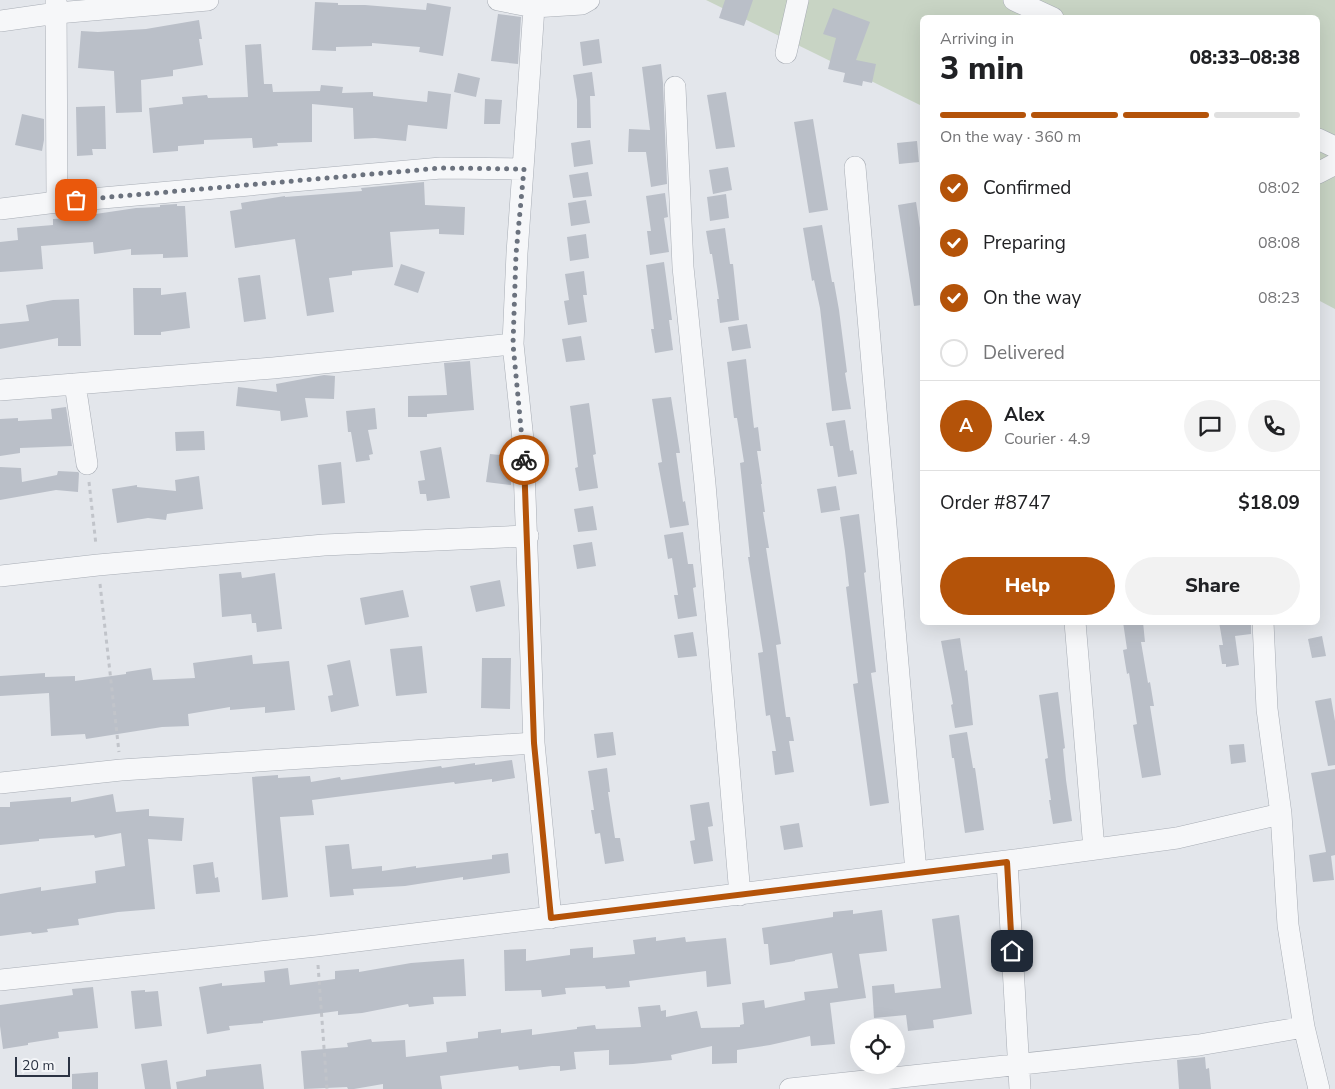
<!DOCTYPE html>
<meta charset="utf-8">
<style>
:root{--surface:#fff;--page:#f2f2f2;--text:#202124;--muted:#757577;--line:#e0e0e0;--accent:#b45309}
body{margin:0;font-family:"Nunito Sans",sans-serif;background:var(--page);color:var(--text);height:100vh;display:flex;flex-direction:column;font-size:19px;white-space:nowrap}
*{box-sizing:border-box;margin:0}
p{font-size:16px;color:var(--muted)}
.icon{flex:none;width:28px;height:28px;fill:none;stroke:currentColor;stroke-width:2;stroke-linecap:round;stroke-linejoin:round}
.map{position:relative;flex:1;overflow:hidden}
.drawer{position:absolute;left:920px;top:15px;width:400px;height:610px;display:flex;flex-direction:column;background:var(--surface);border-radius:8px;box-shadow:0 5px 20px #0002}
.drawer>*{flex:none}
.fabs{position:absolute;left:850px;top:1019px;display:grid;gap:10px}
.fabs a{display:grid;place-items:center;width:55px;height:55px;border-radius:50%;background:var(--surface);box-shadow:0 5px 20px #0002;font-size:25px}
.scale{position:absolute;left:15px;bottom:12px;width:55px;box-sizing:border-box;padding-left:5px;border:2px solid #2b3343;border-top:0;font-size:14px;line-height:18px;white-space:nowrap;color:#2b3343;-webkit-text-stroke:4px #f3f5f8;paint-order:stroke}
.pin{position:absolute;display:grid;place-items:center;width:42px;height:42px;color:#fff;margin:-21px;border-radius:10px;box-shadow:0 2px 8px #0006}
.courier{position:absolute;display:grid;place-items:center;width:50px;height:50px;margin:-25px;border:4px solid #b45309;border-radius:50%;background:#fff;color:#222;box-shadow:0 1px 6px #0007}
.head em{font-style:normal;font-weight:800}
.head div{display:flex;flex-direction:column-reverse}
.head{display:flex;align-items:center;justify-content:space-between;height:85px;padding:0 20px}
h1{font-size:32px;font-weight:800;line-height:38px}
.bar{display:grid;grid-template-columns:repeat(4,1fr);gap:8px 5px;align-content:center;height:60px;padding:0 20px}
.bar i{height:6px;border-radius:4px;background:var(--line)}
.bar .on{background:var(--accent)}
.bar p{grid-column:span 4}
.line{display:flex;align-items:center;gap:12px;padding:0 20px;border-top:1px solid var(--line)}
.line div{flex:1}
.round{display:grid;place-items:center;flex:none;width:52px;height:52px;border-radius:26px;background:var(--page)}
ol{padding:0 20px;list-style:none}
li{display:flex;align-items:center;gap:15px;height:55px}
li p{margin-inline-start:auto}
li .icon{padding:5px;border-radius:50%;background:var(--accent);color:#fff;stroke-width:4}
li:last-child{color:var(--muted)}
li i{width:28px;height:28px;border:2px solid var(--line);border-radius:50%}
.action{display:flex;gap:10px;margin-top:auto;padding:10px 20px}
.action a{flex:1;height:58px;border-radius:30px;background:var(--accent);color:#fff;font-size:20px;font-weight:800;line-height:58px;text-align:center}
.action a+a{background:var(--page);color:var(--text)}
.map>svg:first-child{display:block}
.green{fill:#c8d4c4}
.building{fill:#babfc8}
.lines{fill:none;stroke-linecap:round;stroke-linejoin:round}
.minor-casing{stroke:#a8adb5;stroke-width:22}
.path{stroke:#c1c4ca;stroke-width:3;stroke-dasharray:4 4;stroke-linecap:butt}
.minor{stroke:#f6f7f9;stroke-width:21}
.done{stroke:#6b727e;stroke-width:5;stroke-dasharray:0 9}
.route{stroke:#b45309;stroke-width:6}
</style>
<div class="map">
<svg width="1335" height="1089" viewBox="0 0 1335 1089">
<rect width="100%" height="100%" fill="#e3e6eb"/>
<path class="green" d="M706 0H1335V309L1318 300V18H922V106Z"/>
<path class="building" d="M725 0H753L744 26 719 18Z
M315 2 338 3V5H365L426 10 427 3 451 7 443 56 419 52 420 47 372 43V46L336 47V51L312 50Z
M833 8 870 22 856 60 876 64 872 83 863 81 862 86 843 82 845 73 828 69 836 38 823 34Z
M498 14 521 17 518 64 491 61Z
M199 20 202 39H199L203 65 173 70V76L141 80 142 112 116 113 114 71 78 68 81 31 98 32 146 29Z
M599 39 602 63 583 66 580 42Z
M261 44 264 84H272L273 92 320 91 321 85 343 87 342 93 373 92V96L427 102 428 91 451 94 447 129 408 125 406 141 375 138 354 139 353 108 312 104V142L277 143 278 146 253 148 252 138 204 140V144L178 146V151L153 153 149 108 183 104 182 97 207 95 208 98 248 97 245 45Z
M661 64 663 83 667 184 651 187 646 152H628L629 129 650 130 642 67Z
M592 72 595 96H590L591 128H577V100L573 75Z
M458 73 480 78 476 97 454 92Z
M726 92 735 147 716 149 707 95Z
M485 99 502 100 500 124H484Z
M105 106 106 149H92L93 155 77 156 76 107Z
M22 114 44 119V140L42 151 15 145Z
M813 119 828 210 809 213 794 122Z
M590 140 593 164 574 167 571 143Z
M917 141 919 162 899 164 897 143Z
M728 167 732 190 713 194 709 170Z
M588 172 592 196 573 198 569 175Z
M424 182 425 205 465 207 464 235 439 234V229L390 232 393 267 352 271V275L329 278 334 312 307 316 295 239 235 248 230 211 242 209 241 203 285 196V197L362 191 361 188Z
M665 193 668 217 664 218 669 252 650 255 647 231H651L646 196Z
M726 194 729 218 710 221 707 197Z
M586 200 590 223 571 226 568 203Z
M916 202 922 241V305L914 306 898 205Z
M177 204V206H185L188 257 163 258V254L131 255V249L94 254 93 242 41 246 43 269 0 272V242L18 240 17 228 53 225V219L89 217V215L136 208 160 207V205Z
M822 225 832 282H834L839 310 847 372 845 373 851 409 832 411 820 308 814 280 812 281 803 228Z
M725 228 730 264H733L739 320 720 323 717 299H719L712 254H710L706 231Z
M586 234 589 258 570 261 567 237Z
M664 262 672 320H669L673 350 655 353 651 329H654L646 265Z
M401 264 425 272 418 293 394 285Z
M584 271 587 295H583L587 322 568 325 564 301 569 300 565 274Z
M260 275 266 319 244 322 238 278Z
M133 288H161V295L186 292 190 328 161 332V335H134Z
M79 299 81 346H58V338L0 349V324L29 321 26 305 53 300Z
M747 324 751 348 732 351 728 327Z
M581 336 585 360 566 362 562 339Z
M746 359 754 428 758 427 761 451H757L762 484H761L765 512H763L769 548H766L781 644 776 645 780 674 786 717H790L794 741H789L794 772 775 775 772 751H776L770 715 766 716 763 692 758 653 763 652 748 557H750L740 463 744 462 737 418H734L727 362Z
M470 361 474 410 427 414V417H408V396L447 395 444 363Z
M324 375 335 376 334 399 305 398 308 417 281 421 280 411 236 406 238 387 277 392 276 384Z
M671 397 680 453H676L683 502 685 501 689 525 670 528 658 463 662 462 652 399Z
M589 403 596 454 593 455 598 488 579 491 575 468 578 467 570 406Z
M66 407 72 446 20 448V453L0 456V419L18 418V421L52 419 51 409Z
M375 408 377 429 368 430 373 454 369 455 370 460 356 462 351 432H348L346 411Z
M845 420 850 451 853 450 857 474 838 477 833 446H830L826 423Z
M204 431 205 450 176 451 175 432Z
M441 447 450 498 427 501 426 494H420L418 481 425 480 420 451Z
M490 454 511 456V485L486 482Z
M341 462 345 503 322 505 318 465Z
M0 467 21 468 22 482 57 475 58 471 78 472 79 473 78 492 56 490 0 500Z
M199 476 203 509 167 514 166 520 148 518 117 523 112 489 137 485V487L176 491 175 480Z
M836 486 840 510 821 513 817 489Z
M593 506 597 530 578 532 574 509Z
M859 514 866 572 864 573 876 672 871 673 889 803 870 806 853 684 858 683 846 587 849 586 845 551 840 517Z
M683 532 688 564H693L696 587 693 588 697 616 678 619 674 595H678L672 558 668 559 664 535Z
M592 542 596 566 577 569 573 545Z
M241 572 242 578 275 573 282 629 257 632 256 623H252L251 614 222 617 219 574Z
M500 580 505 606 476 612 470 586Z
M403 590 409 617 365 625 360 598Z
M1123 622H1143L1145 642H1141L1148 683 1150 682 1154 706H1150L1161 775 1142 778 1133 725 1137 724 1129 673 1127 674 1123 650 1127 649Z
M1219 622H1251V634L1235 636 1239 665 1226 667V664H1222L1219 645H1223Z
M693 632 697 656 678 658 674 635Z
M1322 636 1326 656 1312 658 1308 639Z
M960 638 965 671 967 670 973 725 955 728 951 705 953 704 941 641Z
M422 646 427 693 396 696 390 649Z
M252 655 253 664 289 661 295 710 265 713V707L230 710V707L188 714 189 726 162 727 86 739 85 734 51 736 49 693 0 696V676L45 673V677L75 676V681L126 674V672L151 668 153 680 195 678 193 663Z
M482 658H511L510 709 481 708Z
M350 660 359 706 331 712 328 696 333 695 327 665Z
M1058 692 1065 748 1063 749 1066 780 1072 821 1053 824 1049 800H1051L1045 759 1048 758 1039 695Z
M1331 698 1335 721V765L1328 766 1315 701Z
M613 732 616 755 597 758 594 734Z
M967 732 973 768H975L984 830 965 833 954 758H952L949 735Z
M1244 744 1246 762 1231 764 1229 745Z
M512 760 515 778 492 782V779L455 784 454 782 312 800 314 815 280 817 288 897 262 900 252 777 278 775V778L310 776 311 782 340 777 341 780 441 766 442 768 475 763V765Z
M607 768 610 792H608L615 838H620L624 861 605 864 600 833 595 834 591 810H594L588 771Z
M1335 769V855L1331 856 1334 880 1313 882 1309 855 1326 852 1311 773Z
M113 794 116 812 149 809V816L184 818 182 841 148 839 155 909 118 912 78 919 79 925 47 929 48 932 32 934 31 932 0 936V894L41 887V891L96 883 95 871 125 866 121 833 95 838 94 835 39 839V841L0 845V807H10V802L71 797V802Z
M709 802 713 826 708 827 713 861 694 864 690 841 695 840 690 805Z
M799 823 803 847 784 850 780 826Z
M349 844 352 869 382 866V871L416 866V868L492 859V855L508 853 510 873 463 880V877L405 886 353 889 354 895 330 897 325 846Z
M213 862 215 878 218 877 220 892 196 894 193 865Z
M853 910V914L882 910 887 951 859 954 866 998 830 1003 835 1044 811 1046 810 1036 770 1045 737 1050V1063L712 1064V1046L671 1055 672 1060 633 1064 609 1065V1050L574 1052 576 1069 560 1071V1066H552L519 1070 518 1066 440 1076 442 1089H383V1084L354 1089H348L347 1087 304 1089 301 1051 348 1047 347 1043 371 1039 372 1042 405 1040 406 1057 447 1052 446 1042 478 1038V1032L501 1029V1033L532 1029V1035L577 1029V1027L595 1025 596 1029 641 1027 638 1007 660 1005 661 1011 666 1010V1017L697 1011 701 1028 740 1027V1025L744 1024 742 1003 764 1000 765 1008 805 1000 804 992 838 988 832 953 795 960V961L770 965 768 944H764L762 928 833 917V912Z
M959 915 972 1014 933 1020 934 1028 908 1031 906 1015 874 1018 872 986 894 984 895 993 941 988 932 919Z
M656 937V941L685 937 686 942 726 938 731 984 707 987 706 971 629 981 630 987 606 989 605 986 565 988 566 994 542 997 541 990 505 991 504 950 526 949V961L570 955V949L593 947V958L635 954 633 940Z
M464 959 466 996 433 997 434 1004 409 1007 408 1004 362 1013 338 1015V1011L263 1021V1023L229 1026 230 1030 207 1034 199 987 222 983V986L265 982 264 971 288 968 290 985 335 979V971L359 969V972L411 963Z
M93 987 98 1028 58 1032 59 1038 28 1043V1045L3 1049 0 1026V1005L73 995 72 989Z
M145 990V992L158 991 162 1026 135 1029 131 991Z
M1205 1057 1206 1069 1209 1068 1211 1089H1179L1177 1060Z
M167 1060 171 1089H145L141 1064Z
M261 1064 264 1089H177L176 1082 206 1076V1070Z
M98 1072V1089H72V1074Z"/>
<g class="lines">
<defs>
<path id="minor" d="M56 0 57 202
M498 0 534 7 523 169
M1014 0 1053 18
M534 7 582 4 589 0
M0 21 57 13 208 0
M786 53 798 0
M675 87 683 267 705 484 740 895
M1318 139 1335 147
M855 167 916 872
M1318 173 1335 164
M0 209 57 202 441 168 523 169 517 253 513 344 523 440 534 743 551 918
M75 384 87 464
M0 390 273 368 513 344
M0 576 98 565 324 545 528 536
M1075 622 1094 849
M0 783 121 770 534 743
M1281 814 1288 925 1304 1027 1319 1089
M1007 861 1020 1089
M0 980 316 946 1007 861 1177 838 1281 814 1267 709 1263 622
M790 1089 1199 1045 1304 1027"/>
</defs>
<use href="#minor" class="minor-casing"/>
<path class="path" d="M89 482 96 545
M100 584 119 752
M318 965 327 1089"/>
<use href="#minor" class="minor"/>
</g>
<g class="lines">
<path class="done" d="M76 200 441 168 524 169 516 254 513 344 524 460"/>
<path class="route" d="M524 460 534 743 551 918 1007 862 1012 951"/>
</g>
</svg>
<div class="fabs">
<a><svg class="icon" aria-label="locate" viewBox="0 0 24 24"><circle cx="12" cy="12" r="6"/><path d="M12 2v4M12 18v4M2 12h4M18 12h4"/></svg></a>
</div>
<div class="scale">20 m</div>
<div class="pin" style="left:76px;top:200px;background:#ea580c"><svg class="icon" aria-label="bag" viewBox="0 0 24 24"><path d="M5 8h14l-1 12H6zM9 8a3 3 0 0 1 6 0"/></svg></div>
<div class="pin" style="left:1012px;top:951px;background:#1f2937"><svg class="icon" aria-label="home" viewBox="0 0 24 24"><path d="M3 11l9-7 9 7M6 9v11h12V9"/></svg></div>
<div class="courier" style="left:524px;top:460px"><svg class="icon" aria-label="bike" viewBox="0 0 24 24"><circle cx="6" cy="16" r="4"/><circle cx="18" cy="16" r="4"/><path d="M6 16l4-8h5l3 8M10 8l3 8H6M13 5h3"/></svg></div>
<section class="drawer">
<div class="head"><div><h1>3 min</h1><p>Arriving in</p></div><em>08:33–08:38</em></div>
<div class="bar"><i class="on"></i><i class="on"></i><i class="on"></i><i></i><p>On the way · 360 m</p></div>
<ol>
<li><svg class="icon" aria-label="check" viewBox="0 0 24 24"><path d="M5 12l5 5 9-10"/></svg>Confirmed<p>08:02</p></li>
<li><svg class="icon" aria-label="check" viewBox="0 0 24 24"><path d="M5 12l5 5 9-10"/></svg>Preparing<p>08:08</p></li>
<li><svg class="icon" aria-label="check" viewBox="0 0 24 24"><path d="M5 12l5 5 9-10"/></svg>On the way<p>08:23</p></li>
<li><i></i>Delivered</li>
</ol>
<div class="line" style="height:90px"><b class="round" style="background:var(--accent);color:#fff">A</b><div><b>Alex</b><p>Courier · 4.9</p></div><a class="round"><svg class="icon" aria-label="chat" viewBox="0 0 24 24"><path d="M4 5h16v11H9l-5 4z"/></svg></a><a class="round"><svg class="icon" aria-label="phone" viewBox="0 0 24 24"><path d="M5 4h4l2 5-3 2q2 4 5 5l2-3 5 2v4C11 20 4 13 5 4z"/></svg></a></div>
<div class="line" style="height:65px"><div>Order #8747</div><b>$18.09</b></div>
<div class="action"><a>Help</a><a>Share</a></div>
</section>
</div>
